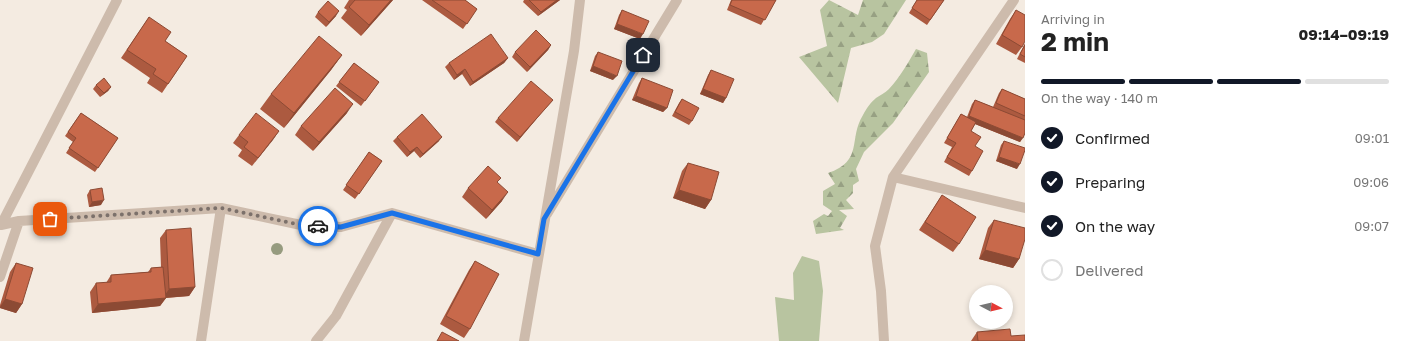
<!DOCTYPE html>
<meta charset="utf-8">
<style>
:root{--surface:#fff;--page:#f2f2f2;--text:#222;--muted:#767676;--line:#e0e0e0;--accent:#111827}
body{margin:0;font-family:"Golos Text",sans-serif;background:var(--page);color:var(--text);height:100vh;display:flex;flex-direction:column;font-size:15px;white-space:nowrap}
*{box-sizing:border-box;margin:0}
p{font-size:13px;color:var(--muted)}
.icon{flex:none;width:22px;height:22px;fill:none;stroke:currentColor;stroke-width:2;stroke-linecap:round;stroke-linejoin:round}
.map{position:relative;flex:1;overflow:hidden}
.details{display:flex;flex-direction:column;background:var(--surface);width:380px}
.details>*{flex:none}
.needle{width:26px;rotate:97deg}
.controls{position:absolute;left:969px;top:285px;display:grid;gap:8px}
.controls a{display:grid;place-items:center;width:44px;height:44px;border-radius:50%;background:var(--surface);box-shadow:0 2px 6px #0003;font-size:20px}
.pin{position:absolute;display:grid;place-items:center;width:34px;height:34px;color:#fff;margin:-17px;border-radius:8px;box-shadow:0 2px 6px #0006}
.courier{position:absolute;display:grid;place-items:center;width:40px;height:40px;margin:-20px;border:3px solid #1a73e8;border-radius:50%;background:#fff;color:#222;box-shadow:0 1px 5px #0007}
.overview em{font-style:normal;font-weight:700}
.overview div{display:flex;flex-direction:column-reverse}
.overview{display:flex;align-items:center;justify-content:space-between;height:68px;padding:0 16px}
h1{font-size:26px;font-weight:700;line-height:30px}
.bar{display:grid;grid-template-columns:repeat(4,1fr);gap:6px 4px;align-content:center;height:48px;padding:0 16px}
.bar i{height:5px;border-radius:3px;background:var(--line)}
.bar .on{background:var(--accent)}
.bar p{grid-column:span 4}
ol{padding:0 16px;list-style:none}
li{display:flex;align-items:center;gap:12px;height:44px}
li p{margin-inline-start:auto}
li .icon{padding:4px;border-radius:50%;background:var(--accent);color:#fff;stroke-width:4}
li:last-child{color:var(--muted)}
li i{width:22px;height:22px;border:2px solid var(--line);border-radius:50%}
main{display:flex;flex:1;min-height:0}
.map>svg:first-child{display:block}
.grass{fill:#b8c4a0}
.forest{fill:url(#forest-firs)}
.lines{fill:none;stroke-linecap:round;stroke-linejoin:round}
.minor{stroke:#cdbbac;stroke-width:10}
.tree{fill:#969b7f}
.wall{fill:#ac5a40}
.shaded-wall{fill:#8c4a34}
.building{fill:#c8694b;stroke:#8c4a34}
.done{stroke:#7c716b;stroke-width:4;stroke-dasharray:0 7.2}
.route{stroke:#1a73e8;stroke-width:5}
</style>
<main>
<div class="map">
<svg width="1025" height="341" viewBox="0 0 1025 341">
<defs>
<pattern id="forest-firs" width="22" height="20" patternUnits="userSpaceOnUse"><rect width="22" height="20" fill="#b8c4a0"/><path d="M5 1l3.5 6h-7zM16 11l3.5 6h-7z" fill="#97a083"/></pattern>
</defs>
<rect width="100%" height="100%" fill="#f4ebe1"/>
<path class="grass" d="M802 256 819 261 823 291 819 341H779L775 297 794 300 793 273Z"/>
<path class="forest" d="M829 0 858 15 863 0H906L884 34 872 42 851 48 838 103 799 57 827 46 820 10Z
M916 49 927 53 929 72 893 123 864 152 856 169 859 181 853 185V193L846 200 854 209 839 210 847 216 840 228 844 230 816 234 813 221 824 214 828 216 832 211 823 205V191L835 184 828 173C864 161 848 139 863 115 866 109 871 102 876 98 880 95 885 93 889 89 900 77 908 63 916 49Z"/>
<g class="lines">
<path class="minor" d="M117 0 1 225 19 221 221 208 301 225 341 227 392 213
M893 177 1025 208
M547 214 677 0
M0 277 19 221
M201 341 221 208
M316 341 336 316 392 213 538 254
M524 341 574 51 580 0
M884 341 881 291 875 246 893 177 1014 0"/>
</g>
<circle class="tree" cx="277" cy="249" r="6"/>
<path class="wall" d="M349 0H393L361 36 341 18 347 10 344 8Z
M422 0H465L477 9 463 29Z
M524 0H560L538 16 523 2Z
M731 0H776L761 25 727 10Z
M917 0H944L927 25 909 13Z
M622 10 640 39 614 29 619 15Z
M1016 10 1022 47 1016 55 996 44 1010 19Z
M318 12 336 16 326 27 315 17Z
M149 17 165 41 187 56 162 93 147 83 150 78 121 58Z
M1025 43V63L1017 59Z
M551 45 548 50 527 72 512 57 515 52Z
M598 52 613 80 590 71 595 56Z
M342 55 331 70 284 128 260 109 271 94Z
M508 58 504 63 470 86 462 74 454 80 445 67 449 63Z
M354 63 379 82 361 106 336 86Z
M711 70 726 98 723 103 700 94 708 75Z
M642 78 667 108 663 112 632 100 639 83Z
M96 85 111 87 108 91 100 97 93 89Z
M1002 89 1025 99V133L1020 142 975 124 971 131 975 146 972 171 969 176 944 162 952 147 944 143 961 114 967 117 972 104 975 100 993 107 999 93Z
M682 99 692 121 689 125 672 116 679 103Z
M553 100 549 104 517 142 495 122 498 118Z
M81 113 118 138 95 172 66 153 73 142 65 136Z
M347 113 313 151 295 135 301 126Z
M279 131 252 166 238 156 242 150 233 143 239 135Z
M397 137 439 141 420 158 414 151 407 157 393 141Z
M1004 141 1017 169 996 161 1001 145Z
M369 152 382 161 355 199 343 190Z
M688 163 711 200 705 209 673 198 682 171Z
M498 183 502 201 486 219 462 197 468 188Z
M90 190 101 205 89 207 87 195Z
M942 195 959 244 953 252 919 230Z
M994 220 1019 259 1013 268 979 259 988 228Z
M166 230 195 287 189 296 166 298 160 306 92 313 90 292 96 283H106L111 275 148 272 151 268 161 267 160 238Z
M475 261 470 329 464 338 440 324 469 270Z
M16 263 22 304 16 313 0 308V305L10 272Z
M977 332 1011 336 1025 341H971Z"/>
<path class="shaded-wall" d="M391 0H393L361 36 369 25Z
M557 0H560L538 16 541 12Z
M339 11 336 16 326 27 329 22Z
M617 24 643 34 640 39 614 29Z
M551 45 548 50 527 72 530 67Z
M342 55 331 70 284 128 294 113Z
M508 58 504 63 470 86 473 82Z
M593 66 617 76 613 80 590 71Z
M465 69 462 74 454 80 457 75Z
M111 87 108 91 100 97 104 93Z
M703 89 726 98 723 103 700 94Z
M636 96 667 108 663 112 632 100Z
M553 100 549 104 517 142 520 137Z
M353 104 347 113 313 151 319 142Z
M969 116 1023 138 1020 142 965 120Z
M279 131 273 140 252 166 258 158Z
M442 137 439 141 420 158 423 154Z
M417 147 414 151 407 157 410 152Z
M999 157 1020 164 1017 169 996 161Z
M679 190 711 200 705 209 673 198Z
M508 192 502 201 486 219 492 210Z
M104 200 101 205 89 207 92 202Z
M985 250 1019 259 1013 268 979 259Z
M195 287 189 296 163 298 169 289Z
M166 298 160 306 92 313 98 304Z
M5 299 22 304 16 313 0 308V307Z"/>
<path class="building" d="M355 0H391L369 25 349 7Z
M432 0H465L477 9 467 24Z
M529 0H557L541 12Z
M732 0H776L765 20 730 5Z
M917 0H944L930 20 912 8Z
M328 1 339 11 329 22 318 12Z
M622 10 649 21 643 34 617 24Z
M1016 10 1025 15V41L1022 47 1002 35Z
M149 17 171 32 165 41 187 56 168 84 153 74 156 69 127 50Z
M536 30 551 45 530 67 515 52Z
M491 34 508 58 473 82 465 69 457 75 449 63Z
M319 36 342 55 294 113 271 94Z
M1025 45V57L1020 54Z
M598 52 622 61 617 76 593 66Z
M354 63 379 82 365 101 339 82Z
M711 70 734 79 726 98 703 89Z
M104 78 111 87 104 93 96 85Z
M642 78 673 90 667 108 636 96Z
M531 81 553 100 520 137 498 118Z
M335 88 353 104 319 142 301 126Z
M1002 89 1025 99V116L996 103Z
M682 99 699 108 692 121 675 112Z
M975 100 1025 120V133L1023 138 969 116Z
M81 113 118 138 98 168 69 148 76 138 68 132Z
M256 113 279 131 258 158 244 147 248 142 239 135Z
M422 114 442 137 423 154 417 147 410 152 397 137Z
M961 114 976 122 971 131 981 137 975 146 983 151 972 171 947 157 956 143 947 138Z
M1004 141 1025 148V150L1020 164 999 157Z
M369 152 382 161 359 194 346 185Z
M688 163 719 172 711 200 679 190Z
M488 166 501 178 497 182 508 192 492 210 468 188Z
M102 188 104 200 92 202 90 190Z
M942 195 976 217 959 244 925 222Z
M994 220 1025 228V239L1019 259 985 250Z
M191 228 195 287 169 289 166 230Z
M475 261 499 274 470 329 446 316Z
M16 263 33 268 22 304 5 299Z
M163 267 166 298 98 304 96 283 111 282V275L151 272V268Z
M1010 329 1011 336 1025 335V341H978L977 332Z
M442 332 459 341H437Z"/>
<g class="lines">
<path class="done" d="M50 219 221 208 301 225 318 226"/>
<path class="route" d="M318 226 341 227 392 213 538 254 544 219 643 55"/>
</g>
</svg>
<div class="controls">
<a><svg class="needle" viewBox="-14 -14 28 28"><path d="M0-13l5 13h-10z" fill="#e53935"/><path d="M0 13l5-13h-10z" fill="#767676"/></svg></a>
</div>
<div class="pin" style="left:50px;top:219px;background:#ea580c"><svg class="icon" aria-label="bag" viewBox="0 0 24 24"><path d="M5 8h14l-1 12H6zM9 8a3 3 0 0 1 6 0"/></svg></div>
<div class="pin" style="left:643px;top:55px;background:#1f2937"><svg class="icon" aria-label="home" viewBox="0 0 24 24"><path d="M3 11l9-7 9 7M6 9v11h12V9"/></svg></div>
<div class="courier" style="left:318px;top:226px"><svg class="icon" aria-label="car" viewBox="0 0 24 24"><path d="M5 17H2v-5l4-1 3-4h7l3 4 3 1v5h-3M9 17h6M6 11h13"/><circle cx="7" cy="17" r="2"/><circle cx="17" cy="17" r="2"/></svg></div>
</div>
<section class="details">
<div class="overview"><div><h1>2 min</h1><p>Arriving in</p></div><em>09:14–09:19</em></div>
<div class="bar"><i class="on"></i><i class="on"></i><i class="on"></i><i></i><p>On the way · 140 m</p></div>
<ol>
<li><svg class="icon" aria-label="check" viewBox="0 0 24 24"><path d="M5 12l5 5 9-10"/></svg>Confirmed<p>09:01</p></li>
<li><svg class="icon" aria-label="check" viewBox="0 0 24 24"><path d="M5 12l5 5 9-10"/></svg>Preparing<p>09:06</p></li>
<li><svg class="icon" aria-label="check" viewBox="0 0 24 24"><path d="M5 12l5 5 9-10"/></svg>On the way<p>09:07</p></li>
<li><i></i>Delivered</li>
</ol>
</section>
</main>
